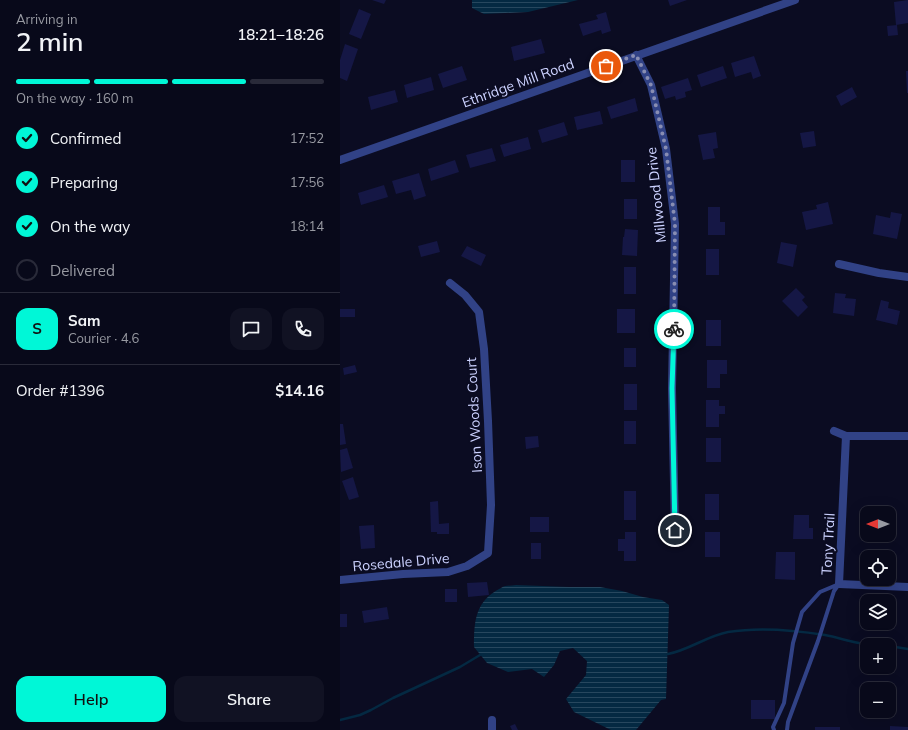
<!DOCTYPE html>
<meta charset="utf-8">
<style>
:root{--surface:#08091a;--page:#111223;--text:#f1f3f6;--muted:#989aa2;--line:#292a39;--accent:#00f7d7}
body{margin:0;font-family:Mulish,sans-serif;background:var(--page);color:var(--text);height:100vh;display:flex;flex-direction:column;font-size:15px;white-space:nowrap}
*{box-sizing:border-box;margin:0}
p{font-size:13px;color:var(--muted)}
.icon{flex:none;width:22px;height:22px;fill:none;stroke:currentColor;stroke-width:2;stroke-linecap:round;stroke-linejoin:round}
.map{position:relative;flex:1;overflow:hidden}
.sheet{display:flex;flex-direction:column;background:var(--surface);width:340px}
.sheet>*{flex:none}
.needle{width:26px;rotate:270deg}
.tools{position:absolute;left:520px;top:506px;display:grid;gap:8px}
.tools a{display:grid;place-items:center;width:36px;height:36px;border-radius:8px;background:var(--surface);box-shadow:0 4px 16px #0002,0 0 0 1px var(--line);font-size:20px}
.pin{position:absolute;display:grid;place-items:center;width:34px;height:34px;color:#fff;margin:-17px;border:2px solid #fff;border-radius:50%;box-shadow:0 1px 4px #0007}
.courier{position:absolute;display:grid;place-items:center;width:40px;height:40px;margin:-20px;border:3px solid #00f7d7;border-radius:50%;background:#fff;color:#222;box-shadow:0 1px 5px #0007}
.head em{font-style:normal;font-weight:600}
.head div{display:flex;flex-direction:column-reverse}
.head{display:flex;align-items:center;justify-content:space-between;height:68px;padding:0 16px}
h1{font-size:26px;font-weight:600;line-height:30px}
.bar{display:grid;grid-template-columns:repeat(4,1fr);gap:6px 4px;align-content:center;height:48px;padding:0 16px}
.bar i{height:5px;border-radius:3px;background:var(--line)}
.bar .selected{background:var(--accent)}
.bar p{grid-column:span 4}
.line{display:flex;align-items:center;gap:10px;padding:0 16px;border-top:1px solid var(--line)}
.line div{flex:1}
.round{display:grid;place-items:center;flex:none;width:42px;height:42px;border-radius:12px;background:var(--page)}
ol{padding:0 16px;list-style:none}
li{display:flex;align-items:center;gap:12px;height:44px}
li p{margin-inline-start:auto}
li .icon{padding:4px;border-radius:50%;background:var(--accent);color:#111;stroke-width:4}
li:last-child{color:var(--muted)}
li i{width:22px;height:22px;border:2px solid var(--line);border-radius:50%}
.action{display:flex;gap:8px;margin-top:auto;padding:8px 16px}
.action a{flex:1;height:46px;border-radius:12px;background:var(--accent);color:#111;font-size:16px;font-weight:600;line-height:46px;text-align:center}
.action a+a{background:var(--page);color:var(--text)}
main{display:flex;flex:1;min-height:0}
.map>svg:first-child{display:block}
.water{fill:url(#water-rules)}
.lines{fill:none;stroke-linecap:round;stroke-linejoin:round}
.stream{stroke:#042942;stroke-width:2.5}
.building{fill:#151745}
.service{stroke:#314286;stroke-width:4}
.minor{stroke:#314286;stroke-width:8}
.done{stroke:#888db2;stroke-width:4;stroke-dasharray:0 7.2}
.route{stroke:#00f7d7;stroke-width:5}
.labels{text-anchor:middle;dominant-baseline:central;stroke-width:4;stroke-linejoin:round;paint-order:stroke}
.street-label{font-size:14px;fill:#ccd2ff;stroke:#0b0c22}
</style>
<main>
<section class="sheet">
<div class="head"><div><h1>2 min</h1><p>Arriving in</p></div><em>18:21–18:26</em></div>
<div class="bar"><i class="selected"></i><i class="selected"></i><i class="selected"></i><i></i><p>On the way · 160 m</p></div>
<ol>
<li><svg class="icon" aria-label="check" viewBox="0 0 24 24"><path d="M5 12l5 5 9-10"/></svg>Confirmed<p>17:52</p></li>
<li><svg class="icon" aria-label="check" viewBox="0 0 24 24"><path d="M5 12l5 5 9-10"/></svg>Preparing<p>17:56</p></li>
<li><svg class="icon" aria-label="check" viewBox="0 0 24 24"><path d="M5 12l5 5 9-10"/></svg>On the way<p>18:14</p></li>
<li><i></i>Delivered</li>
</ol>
<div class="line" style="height:72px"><b class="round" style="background:var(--accent);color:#111">S</b><div><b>Sam</b><p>Courier · 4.6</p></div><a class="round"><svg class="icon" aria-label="chat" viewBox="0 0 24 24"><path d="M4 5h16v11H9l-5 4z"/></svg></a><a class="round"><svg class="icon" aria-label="phone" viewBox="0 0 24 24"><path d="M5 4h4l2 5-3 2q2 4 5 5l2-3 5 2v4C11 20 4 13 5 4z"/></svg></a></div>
<div class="line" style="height:52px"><div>Order #1396</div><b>$14.16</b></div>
<div class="action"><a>Help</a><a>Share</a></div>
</section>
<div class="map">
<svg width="568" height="730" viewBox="0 0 568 730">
<defs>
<pattern id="water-rules" width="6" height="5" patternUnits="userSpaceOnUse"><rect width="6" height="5" fill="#042942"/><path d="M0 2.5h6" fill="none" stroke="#27475e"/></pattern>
</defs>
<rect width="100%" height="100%" fill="#0b0c22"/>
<path class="water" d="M132 0H238L188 12 144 14 132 8Z
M176 585 229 587H260L282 591 303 597 322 600 329 605 326 699 321 700 296 730H271L234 712 226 699 246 675 247 661 233 648 220 651 214 665 204 677 192 669 168 672 147 663 134 647C134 621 135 601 161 588 165 585 171 586 176 585Z"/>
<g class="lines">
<path class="stream" d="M549 646 568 649
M328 654C349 650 367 636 388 632 419 627 454 630 485 635 501 638 516 644 533 645
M0 720 20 715 31 710 53 698 120 667 140 655"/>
</g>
<path class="building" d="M32 0H46L44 4Z
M328 0H347L330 6Z
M568 0V23L556 25 554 2Z
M19 9 31 14 21 39 9 34Z
M266 12 271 31 262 34 261 30 243 36 239 24 258 19 256 15Z
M557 25 558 35 548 36 547 26Z
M201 39 205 53 174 61 171 47Z
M5 44 18 49 7 81 0 78V60Z
M414 56 421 76 413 79 411 72 395 77 391 63Z
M122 66 127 80 103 88 98 74Z
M383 66 387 78 361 87 357 75Z
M566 71H568V93H567Z
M91 77 94 90 67 98 64 85Z
M348 78 352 90 345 92 346 97 336 100 335 96 325 99 321 87Z
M512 87 517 97 501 106 496 96Z
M55 90 58 102 31 110 28 97Z
M295 98 298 111 271 119 267 107Z
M260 111 263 124 237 130 234 117Z
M224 122 228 135 202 143 198 130Z
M474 131 476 146 463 148 460 133Z
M376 132 378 148 373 149 375 158 363 160 358 135Z
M188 137 191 149 164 157 160 145Z
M152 148 156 161 130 168 126 155Z
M115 160 119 172 91 181 88 169Z
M281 160H295V182H281Z
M79 173 86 196 74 200 71 190 56 194 52 181Z
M44 185 48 197 21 205 18 193Z
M284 199H297V219H284Z
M488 202 493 224 466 230 462 212 477 209 476 205Z
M368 207H380V222H385V235H368Z
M551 212 562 214 557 239 533 234 536 215 550 218Z
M285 229 298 230 297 256 282 255 283 237H284Z
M97 241 100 252 81 257 78 246Z
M441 242 457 245 453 267 437 263Z
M127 246 146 255 141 266 121 256Z
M366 249H379V275H366Z
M284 267H296V294H284Z
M456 288 465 297 462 300 468 307 458 317 442 301Z
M495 293 506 294 505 298 516 299 514 316 493 313Z
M541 300 549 302 548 308 560 311 557 325 536 320Z
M0 309H15V317H0Z
M277 309H295V333H277Z
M366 320H381V346H366Z
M284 348H296V367H284Z
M367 360H387V374H380V388H367Z
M15 365 17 372 4 375 3 368Z
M284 384H297V410H284Z
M366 400H379V406H385V414H379V427H366Z
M284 421H296V444H284Z
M0 424H3L6 444 0 445Z
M198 436 199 447 186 449 185 437Z
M366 438H381V462H366Z
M7 448 13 468 1 472 0 450Z
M13 477 19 497 9 500 2 481Z
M284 491H296V520H284Z
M365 494H379V520H365Z
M98 501 99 524 109 523V534H97V532H91L90 502Z
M454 515H469V528H473V539H453Z
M190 517H209V532H190Z
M34 525 35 548 21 549 19 526Z
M285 532H296V561H284V551H278V539H285Z
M365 532H380V557H365Z
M191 543H201V559H191Z
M436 552H455V580L435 579Z
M147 582 149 595 128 597 127 583Z
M105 589H117V602H105Z
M47 607 49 619 24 623 22 611Z
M0 614H7V627H0Z
M411 700H435V719H411Z
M175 724 178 730H172L170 726Z
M550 726 568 727V730H550Z
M475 727H500V730H475Z"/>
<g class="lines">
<path class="service" d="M434 730 433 727 444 703 453 643 462 612 480 592 499 584
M447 730 448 722 478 641 494 591 499 584"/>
<path class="minor" d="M296 55 311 85 326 149 335 224 332 389 335 530
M0 160 455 0
M499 264 539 273 568 277
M494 431 506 436H568
M506 436 499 584 568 587
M0 580 63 574 108 572 127 566 148 553 151 505 148 421 144 349 139 312 125 295 110 283
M152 730V720"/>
</g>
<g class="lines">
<path class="done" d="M266 66 296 55 311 85 326 149 335 224 334 329"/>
<path class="route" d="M334 329 332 388 335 530"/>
</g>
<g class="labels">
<g class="street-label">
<text transform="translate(178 83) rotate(-20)">Ethridge Mill Road</text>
<text transform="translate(316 195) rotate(-96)">Millwood Drive</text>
<text transform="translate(134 415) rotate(-93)">Ison Woods Court</text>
<text transform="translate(488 544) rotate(-87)">Tony Trail</text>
<text transform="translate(61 562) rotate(-5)">Rosedale Drive</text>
</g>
</g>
</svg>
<div class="tools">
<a><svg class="needle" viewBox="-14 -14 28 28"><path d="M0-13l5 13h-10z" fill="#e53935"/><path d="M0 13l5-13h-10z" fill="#989aa2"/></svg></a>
<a><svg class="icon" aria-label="locate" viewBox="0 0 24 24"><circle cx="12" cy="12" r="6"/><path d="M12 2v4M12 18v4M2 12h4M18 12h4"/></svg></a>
<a><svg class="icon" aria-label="layers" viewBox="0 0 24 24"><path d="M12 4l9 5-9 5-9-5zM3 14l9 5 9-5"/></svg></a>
<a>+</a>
<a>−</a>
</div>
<div class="pin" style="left:266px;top:66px;background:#ea580c"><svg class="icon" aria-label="bag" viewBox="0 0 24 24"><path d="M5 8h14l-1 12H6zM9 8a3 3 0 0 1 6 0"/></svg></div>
<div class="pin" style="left:335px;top:530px;background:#1f2937"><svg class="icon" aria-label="home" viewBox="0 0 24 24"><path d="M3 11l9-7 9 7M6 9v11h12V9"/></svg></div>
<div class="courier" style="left:334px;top:329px"><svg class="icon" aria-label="bike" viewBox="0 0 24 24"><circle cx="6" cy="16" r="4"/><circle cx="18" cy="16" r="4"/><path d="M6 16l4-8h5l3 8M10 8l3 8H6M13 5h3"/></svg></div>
</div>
</main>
